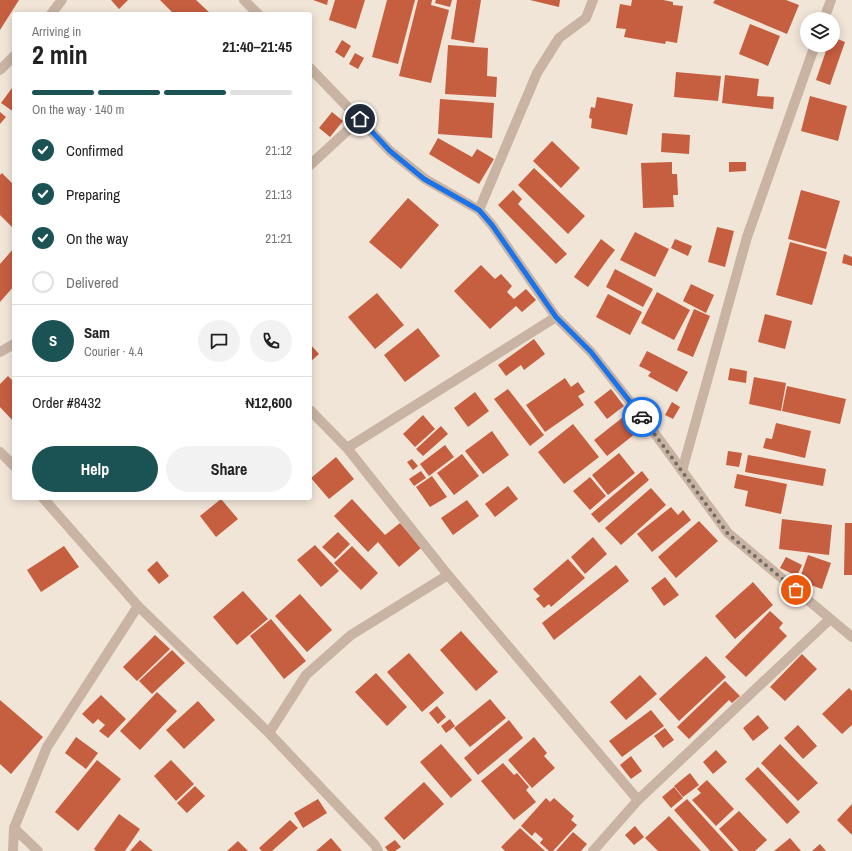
<!DOCTYPE html>
<meta charset="utf-8">
<style>
:root{--surface:#fff;--page:#f2f2f2;--text:#222;--muted:#767676;--line:#e0e0e0;--accent:#1b5355}
body{margin:0;font-family:"Archivo Narrow",sans-serif;background:var(--page);color:var(--text);height:100vh;display:flex;flex-direction:column;font-size:15px;white-space:nowrap}
*{box-sizing:border-box;margin:0}
p{font-size:13px;color:var(--muted)}
.icon{flex:none;width:22px;height:22px;fill:none;stroke:currentColor;stroke-width:2;stroke-linecap:round;stroke-linejoin:round}
.map{position:relative;flex:1;overflow:hidden}
.details{position:absolute;left:12px;top:12px;width:300px;height:488px;display:flex;flex-direction:column;background:var(--surface);border-radius:4px;box-shadow:0 2px 10px #0003}
.details>*{flex:none}
.controls{position:absolute;left:800px;top:12px;display:grid;gap:8px}
.controls a{display:grid;place-items:center;width:40px;height:40px;border-radius:50%;background:var(--surface);box-shadow:0 2px 10px #0003;font-size:20px}
.pin{position:absolute;display:grid;place-items:center;width:34px;height:34px;color:#fff;margin:-17px;border:2px solid #fff;border-radius:50%;box-shadow:0 1px 4px #0007}
.courier{position:absolute;display:grid;place-items:center;width:40px;height:40px;margin:-20px;border:3px solid #1a73e8;border-radius:50%;background:#fff;color:#222;box-shadow:0 1px 5px #0007}
.overview em{font-style:normal;font-weight:700}
.overview div{display:flex;flex-direction:column-reverse}
.overview{display:flex;align-items:center;justify-content:space-between;height:68px;padding:0 20px}
h1{font-size:26px;font-weight:700;line-height:30px}
.bar{display:grid;grid-template-columns:repeat(4,1fr);gap:6px 4px;align-content:center;height:48px;padding:0 20px}
.bar i{height:5px;border-radius:3px;background:var(--line)}
.bar .active{background:var(--accent)}
.bar p{grid-column:span 4}
.line{display:flex;align-items:center;gap:10px;padding:0 20px;border-top:1px solid var(--line)}
.line div{flex:1}
.round{display:grid;place-items:center;flex:none;width:42px;height:42px;border-radius:21px;background:var(--page)}
ol{padding:0 20px;list-style:none}
li{display:flex;align-items:center;gap:12px;height:44px}
li p{margin-inline-start:auto}
li .icon{padding:4px;border-radius:50%;background:var(--accent);color:#fff;stroke-width:4}
li:last-child{color:var(--muted)}
li i{width:22px;height:22px;border:2px solid var(--line);border-radius:50%}
.primary-button{display:flex;gap:8px;margin-top:auto;padding:8px 20px}
.primary-button a{flex:1;height:46px;border-radius:24px;background:var(--accent);color:#fff;font-size:16px;font-weight:700;line-height:46px;text-align:center}
.primary-button a+a{background:var(--page);color:var(--text)}
.map>svg:first-child{display:block}
.building{fill:#c65e40}
.lines{fill:none;stroke-linecap:round;stroke-linejoin:round}
.minor{stroke:#c9b4a4;stroke-width:10}
.done{stroke:#766b64;stroke-width:4;stroke-dasharray:0 7.2}
.route{stroke:#1a73e8;stroke-width:5}
</style>
<div class="map">
<svg width="852" height="851" viewBox="0 0 852 851">
<rect width="100%" height="100%" fill="#f1e5d8"/>
<path class="building" d="M0 0H19L0 30Z
M111 0H128L119 9Z
M160 0H196L211 14H174Z
M313 0H328L327 5Z
M335 0H365L356 29 329 20Z
M387 0H415L398 64 372 57Z
M418 0H432L431 5 449 10 431 83 399 76Z
M436 0H452L450 7 435 3Z
M457 0H481L474 43 451 39Z
M530 0H560L559 7Z
M632 0H663L673 2V5L683 6 677 43 666 41 665 44 624 37 626 29 616 28 620 4 631 6Z
M715 0H786L799 5 787 34 713 3Z
M750 24 780 36 768 66 739 54Z
M833 37 845 42 830 85 816 80 828 45H833Z
M342 40 351 46 344 58 335 52Z
M448 45 488 48 487 76 497 77 496 97 445 94Z
M355 53 364 58 358 69 349 64Z
M676 72 721 76 718 101 674 97Z
M725 75 759 79 757 96 774 97 773 109 722 103Z
M12 88 14 90V112L1 103Z
M810 96 847 106 838 141 801 131Z
M597 97 633 104 627 135 591 128 592 119 589 118 591 107 595 108Z
M440 99 494 103 492 138 438 134Z
M0 112 6 117 0 124Z
M332 112 343 121 330 137 319 128Z
M662 133 690 135 689 154 661 152Z
M438 138 472 157 477 149 494 159 479 184 429 154Z
M552 141 580 168 561 188 533 161Z
M672 162V174H677L678 195H673L674 207 643 208 641 163Z
M729 162H746V171L729 172Z
M534 168 585 216 568 234 518 185Z
M2 173 14 185V229L0 215V175Z
M513 190 522 199 518 204 567 254 556 264 498 205Z
M801 190 840 201 826 249 788 239Z
M408 198 439 225 401 269 369 242Z
M717 227 734 231 725 267 708 262Z
M635 232 669 249 655 277 620 260Z
M601 239 615 250 608 259 594 249Z
M675 239 692 246 688 256 671 248Z
M790 242 827 252 812 305 776 295Z
M14 248V286L0 302V264Z
M594 249 608 259 588 287 574 277Z
M844 254 852 257V266L842 263Z
M481 265 495 279 501 274 512 286 507 292 514 299 526 289 536 300 522 312 516 306 490 329 454 291Z
M615 269 653 289 643 307 606 287Z
M691 284 714 295 706 313 683 301Z
M657 292 690 310 674 340 641 323Z
M377 293 404 325 375 349 348 317Z
M608 294 642 312 630 335 596 317Z
M694 309 710 316 693 357 677 350Z
M765 314 792 321 785 349 758 342Z
M418 328 440 356 405 382 384 355Z
M534 339 545 354 524 370 521 365 506 376 498 365Z
M310 344 319 354 310 362Z
M647 351 688 372 677 392 648 376 651 372 639 366Z
M730 368 747 371 746 383 728 380Z
M8 376 14 382V422L0 407V384Z
M754 377 786 383 781 411 749 404Z
M565 378 571 387 578 382 585 392 578 396 584 405 545 432 526 405Z
M787 386 846 399 840 424 782 411Z
M508 389 544 435 530 446 494 399Z
M611 389 624 406 607 419 594 402Z
M475 392 489 411 468 427 454 408Z
M672 402 680 407 673 419 665 415Z
M627 414 640 430 607 456 594 440Z
M423 415 435 429 415 447 403 434Z
M776 423 811 431 805 458 763 448 766 438 772 439Z
M573 424 599 457 564 484 538 452Z
M441 426 448 434 423 456 416 449Z
M492 431 509 455 483 474 465 451Z
M445 445 454 457 429 476 420 464Z
M728 451 742 453 739 467 726 465Z
M619 453 635 473 608 495 592 475Z
M462 454 479 476 454 495 437 473Z
M748 455 826 469 823 486 745 472Z
M336 457 354 479 329 499 311 478Z
M412 459 418 466 413 470 407 462Z
M421 471 426 478 414 486 409 479Z
M642 471 649 480 599 523 591 514Z
M737 474 787 484 781 514 745 506 748 491 734 488Z
M432 476 447 497 430 507 416 487Z
M590 477 606 496 590 510 573 491Z
M508 486 518 499 495 517 485 504Z
M651 488 666 505 621 545 605 528Z
M221 499 238 519 216 537 200 516Z
M352 499 385 535 400 523 421 548 399 567 378 542 368 552 334 516Z
M467 500 479 516 453 535 441 518Z
M671 507 678 515 683 510 691 520 652 552 637 534Z
M782 519 832 525 829 555 779 549Z
M699 521 718 541 676 578 658 557Z
M845 523H852V575H844Z
M338 532 350 544 335 559 322 547Z
M593 537 607 554 585 574 571 557Z
M315 545 339 571 321 587 297 560Z
M64 546 79 567 41 592 27 570Z
M352 546 378 573 361 590 334 563Z
M808 555 831 563 822 589 799 581Z
M786 557 802 565 797 576 780 568Z
M568 559 585 578 551 607 549 604 544 608 536 599 540 596 533 589Z
M157 561 169 576 159 584 147 570Z
M616 565 629 581 554 640 542 623Z
M665 577 679 595 664 606 651 588Z
M753 582 773 605 735 639 715 616Z
M243 591 268 619 237 645 213 617Z
M300 594 332 630 307 652 275 616Z
M770 611 783 623 779 628 787 636 746 677 725 657Z
M271 619 306 661 284 679 250 636Z
M461 631 498 672 476 691 440 650Z
M155 635 170 649 137 681 123 667Z
M172 650 185 663 152 694 139 681Z
M409 653 444 693 422 712 387 672Z
M802 654 817 669 785 701 770 687Z
M706 656 726 677 679 721 659 699Z
M376 673 407 707 387 726 355 692Z
M640 675 657 694 626 720 610 702Z
M725 681 740 696 732 703 729 700 689 739 677 727Z
M849 688 852 691V725L842 734 822 714Z
M157 692 177 711 140 750 120 731Z
M101 695 126 719 108 738 99 731 105 725 98 719 93 724 82 714Z
M490 699 506 718 470 747 454 728Z
M0 700 43 737 11 774 0 764Z
M198 701 215 720 184 749 166 730Z
M437 706 446 717 438 724 429 713Z
M651 710 664 726 622 757 609 741Z
M758 715 769 728 753 741 743 728Z
M450 719 455 726 446 733 441 726Z
M509 720 523 738 478 775 464 758Z
M798 725 817 746 803 759 784 738Z
M665 728 674 740 663 748 654 736Z
M76 737 98 753 86 769 65 753Z
M534 737 547 753 544 756 555 768 532 788 508 760Z
M441 744 472 780 451 798 420 762Z
M780 744 818 783 798 801 761 763Z
M716 750 727 762 713 774 703 762Z
M631 756 642 771 631 779 620 765Z
M97 760 121 779 78 831 55 812Z
M171 760 194 784 176 801 154 776Z
M503 763 514 775 517 773 529 787 526 790 536 802 514 820 481 781Z
M758 767 800 812 787 824 745 779Z
M690 773 699 785 683 797 674 786Z
M707 780 734 809 716 826 692 800 701 793 697 789Z
M424 782 444 804 404 840 384 818Z
M195 786 205 796 187 813 177 803Z
M674 787 683 798 671 808 662 797Z
M546 798 550 802 554 798 574 816 571 820 577 825 553 851H549L540 843 543 839 535 832 532 836 521 826Z
M318 799 327 813 303 828 294 813Z
M687 799 734 851H710L674 810Z
M852 804V835L837 820Z
M739 811 767 840 755 851H739L719 829Z
M119 814 140 829 125 851H96L94 849Z
M669 816 701 851H658L645 838Z
M290 820 298 828 272 851H262L259 848Z
M635 826 644 837 634 845 625 835Z
M520 828 545 851H505L501 847Z
M573 832 587 844 581 851H556Z
M331 838 342 851H316Z
M790 838 801 851H774Z
M140 840 153 851H130Z
M395 840 401 847 395 851H388L385 847Z
M238 841 248 851H227Z
M820 844 826 851H812Z"/>
<g class="lines">
<path class="minor" d="M244 0 258 14
M51 14 62 0
M824 19 831 0
M310 68 390 151 425 179 479 210 492 225 556 317 591 352 650 427 728 533 852 637
M0 70 14 56
M310 165 360 119
M479 210 537 73 559 38 586 18 593 0
M0 352 14 344
M310 410 347 448 448 575 638 800
M347 448 556 317
M0 452 14 466
M682 471 747 237 815 45
M138 606 269 733
M14 828 38 851
M13 851 14 828 47 747 138 606 43 498
M378 851 375 845 269 733 306 675 351 635 448 575
M593 851 638 800 830 619"/>
</g>
<g class="lines">
<path class="done" d="M642 417 728 534 796 590"/>
<path class="route" d="M360 119 390 151 424 179 479 210 492 225 556 317 591 352 642 417"/>
</g>
</svg>
<div class="controls">
<a><svg class="icon" aria-label="layers" viewBox="0 0 24 24"><path d="M12 4l9 5-9 5-9-5zM3 14l9 5 9-5"/></svg></a>
</div>
<div class="pin" style="left:796px;top:590px;background:#ea580c"><svg class="icon" aria-label="bag" viewBox="0 0 24 24"><path d="M5 8h14l-1 12H6zM9 8a3 3 0 0 1 6 0"/></svg></div>
<div class="pin" style="left:360px;top:119px;background:#1f2937"><svg class="icon" aria-label="home" viewBox="0 0 24 24"><path d="M3 11l9-7 9 7M6 9v11h12V9"/></svg></div>
<div class="courier" style="left:642px;top:417px"><svg class="icon" aria-label="car" viewBox="0 0 24 24"><path d="M5 17H2v-5l4-1 3-4h7l3 4 3 1v5h-3M9 17h6M6 11h13"/><circle cx="7" cy="17" r="2"/><circle cx="17" cy="17" r="2"/></svg></div>
<section class="details">
<div class="overview"><div><h1>2 min</h1><p>Arriving in</p></div><em>21:40–21:45</em></div>
<div class="bar"><i class="active"></i><i class="active"></i><i class="active"></i><i></i><p>On the way · 140 m</p></div>
<ol>
<li><svg class="icon" aria-label="check" viewBox="0 0 24 24"><path d="M5 12l5 5 9-10"/></svg>Confirmed<p>21:12</p></li>
<li><svg class="icon" aria-label="check" viewBox="0 0 24 24"><path d="M5 12l5 5 9-10"/></svg>Preparing<p>21:13</p></li>
<li><svg class="icon" aria-label="check" viewBox="0 0 24 24"><path d="M5 12l5 5 9-10"/></svg>On the way<p>21:21</p></li>
<li><i></i>Delivered</li>
</ol>
<div class="line" style="height:72px"><b class="round" style="background:var(--accent);color:#fff">S</b><div><b>Sam</b><p>Courier · 4.4</p></div><a class="round"><svg class="icon" aria-label="chat" viewBox="0 0 24 24"><path d="M4 5h16v11H9l-5 4z"/></svg></a><a class="round"><svg class="icon" aria-label="phone" viewBox="0 0 24 24"><path d="M5 4h4l2 5-3 2q2 4 5 5l2-3 5 2v4C11 20 4 13 5 4z"/></svg></a></div>
<div class="line" style="height:52px"><div>Order #8432</div><b>₦12,600</b></div>
<div class="primary-button"><a>Help</a><a>Share</a></div>
</section>
</div>
